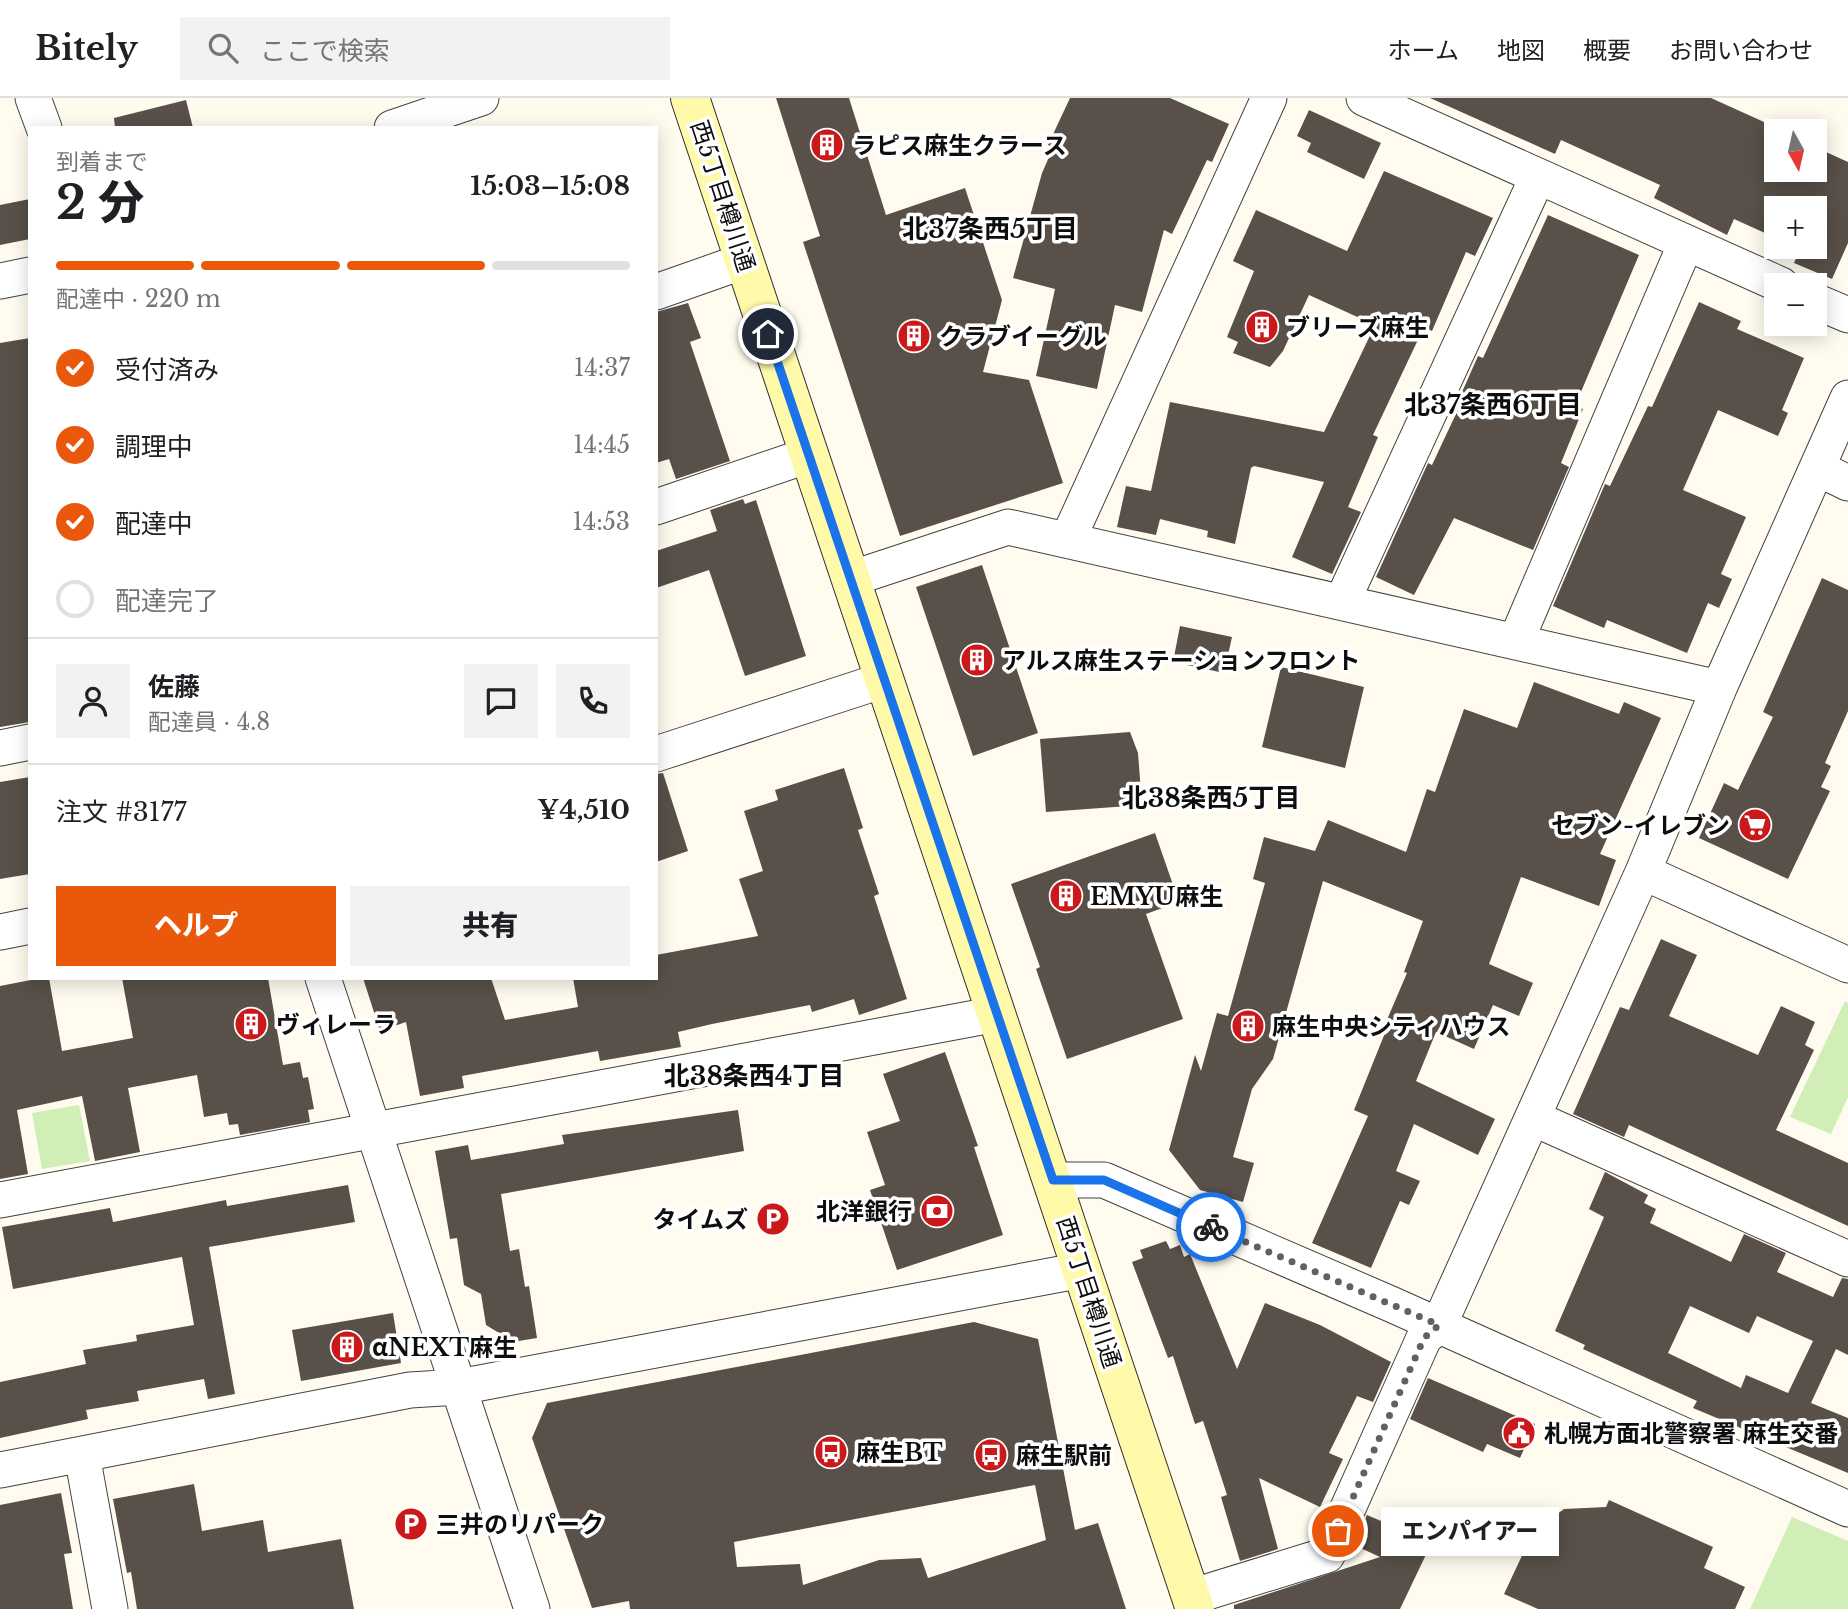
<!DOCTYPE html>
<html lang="ja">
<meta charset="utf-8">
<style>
:root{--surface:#fff;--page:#f2f2f2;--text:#202124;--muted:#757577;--line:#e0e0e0;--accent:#ea580c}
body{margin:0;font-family:"Libre Baskerville","Noto Sans JP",serif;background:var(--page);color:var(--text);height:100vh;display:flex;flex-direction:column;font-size:26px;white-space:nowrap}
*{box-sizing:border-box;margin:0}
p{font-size:23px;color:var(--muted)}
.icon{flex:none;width:38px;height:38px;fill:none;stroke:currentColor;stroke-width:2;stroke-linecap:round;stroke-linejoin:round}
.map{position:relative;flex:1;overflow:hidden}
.sheet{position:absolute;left:28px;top:28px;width:630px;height:854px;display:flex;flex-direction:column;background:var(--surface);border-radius:0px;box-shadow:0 4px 18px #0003}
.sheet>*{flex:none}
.needle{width:46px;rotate:172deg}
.controls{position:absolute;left:1764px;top:21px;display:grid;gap:14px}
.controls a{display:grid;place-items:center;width:63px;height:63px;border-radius:0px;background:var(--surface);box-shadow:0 4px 18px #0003;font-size:35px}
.pin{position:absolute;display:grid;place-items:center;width:60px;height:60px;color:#fff;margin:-30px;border:4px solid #fff;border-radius:50%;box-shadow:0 2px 7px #0007}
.courier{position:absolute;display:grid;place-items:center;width:70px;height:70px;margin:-35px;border:5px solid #1a73e8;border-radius:50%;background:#fff;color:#222;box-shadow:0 2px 9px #0007}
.bubble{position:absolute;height:49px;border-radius:0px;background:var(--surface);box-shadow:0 4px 18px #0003;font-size:23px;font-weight:800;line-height:49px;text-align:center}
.summary em{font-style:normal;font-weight:800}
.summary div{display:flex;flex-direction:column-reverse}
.summary{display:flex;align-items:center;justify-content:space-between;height:119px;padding:0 28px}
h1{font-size:46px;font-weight:800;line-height:52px}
.bar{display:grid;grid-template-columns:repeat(4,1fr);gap:10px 7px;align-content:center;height:84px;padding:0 28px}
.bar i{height:9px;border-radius:5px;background:var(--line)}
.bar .active{background:var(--accent)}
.bar p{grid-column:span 4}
.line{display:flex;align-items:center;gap:18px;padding:0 28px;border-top:2px solid var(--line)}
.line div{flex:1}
.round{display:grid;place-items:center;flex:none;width:74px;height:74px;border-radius:0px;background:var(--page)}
ol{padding:0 28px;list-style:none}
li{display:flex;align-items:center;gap:21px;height:77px}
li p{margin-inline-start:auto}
li .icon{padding:7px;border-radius:50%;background:var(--accent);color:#fff;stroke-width:4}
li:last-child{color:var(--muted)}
li i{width:38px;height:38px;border:4px solid var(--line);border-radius:50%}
.button{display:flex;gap:14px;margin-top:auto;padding:14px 28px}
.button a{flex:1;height:80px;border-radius:0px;background:var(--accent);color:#fff;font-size:28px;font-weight:800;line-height:80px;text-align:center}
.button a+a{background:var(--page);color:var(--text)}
header{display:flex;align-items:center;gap:42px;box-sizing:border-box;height:98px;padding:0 35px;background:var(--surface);border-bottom:2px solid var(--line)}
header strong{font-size:33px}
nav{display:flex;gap:38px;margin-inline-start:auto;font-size:24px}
.search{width:490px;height:63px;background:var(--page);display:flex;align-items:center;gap:18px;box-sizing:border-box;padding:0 24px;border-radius:0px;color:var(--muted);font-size:26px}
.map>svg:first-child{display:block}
.green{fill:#d0eeb5}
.building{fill:#585049;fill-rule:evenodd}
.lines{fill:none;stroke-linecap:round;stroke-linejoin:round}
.street-casing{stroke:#414141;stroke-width:37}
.secondary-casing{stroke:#303030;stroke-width:40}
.street{stroke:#fff;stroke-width:35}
.secondary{stroke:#fff9aa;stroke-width:38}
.done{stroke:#62615d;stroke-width:7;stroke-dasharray:0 12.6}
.route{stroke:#1a73e8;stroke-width:9}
.labels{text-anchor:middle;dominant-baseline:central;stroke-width:7;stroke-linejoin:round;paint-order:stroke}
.poi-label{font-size:24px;font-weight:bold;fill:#0e0e0e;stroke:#fff;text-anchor:start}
.street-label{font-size:24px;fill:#0e0e0e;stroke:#fff}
.neighbourhood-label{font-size:26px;font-weight:bold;fill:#0e0e0e;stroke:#fff}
</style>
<header>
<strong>Bitely</strong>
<div class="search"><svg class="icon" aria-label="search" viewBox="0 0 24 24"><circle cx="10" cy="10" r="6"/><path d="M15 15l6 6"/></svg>ここで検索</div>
<nav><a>ホーム</a><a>地図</a><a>概要</a><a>お問い合わせ</a></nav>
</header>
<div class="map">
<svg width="1848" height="1511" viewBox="0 0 1848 1511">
<rect width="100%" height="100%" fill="#fffcef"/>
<path class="green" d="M1845 903 1848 905V999L1831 1036 1790 1019Z
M79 1007 90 1063 42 1071 32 1015Z
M1792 1419 1848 1443V1511H1750Z"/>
<path class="building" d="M776 0H849L886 117 965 90 1002 202 983 274 1029 282 1063 385 900 438 803 144 820 138Z
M1070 0H1170L1229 26 1212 64 1207 62 1172 136 1164 132 1142 214 1115 207 1097 291 1036 278 1055 191 1013 180 1042 75 1053 50 1048 47Z
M1430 0H1711L1784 33H1776V72H1815V49L1848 64V145L1832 181 1794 165 1800 151 1795 149H1815V110H1776V140L1734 121 1727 137 1654 100 1660 87 1561 42 1555 56Z
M186 2 193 30H115L114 20Z
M1309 12 1381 45 1364 81 1307 54 1311 45 1297 38Z
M1384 73 1493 120 1475 158 1466 154 1432 233 1424 229 1373 337 1378 339 1348 409 1361 414 1332 476 1292 459 1324 384 1254 368 1251 370 1235 446 1207 439 1208 433 1160 421 1156 437 1117 429 1126 388 1151 393 1170 304 1324 334 1375 227 1309 197 1283 253 1270 269 1233 255 1238 244 1227 239 1254 173 1233 163 1256 112 1347 153Z
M30 101V141L0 147V107Z
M1548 117 1639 157 1575 308 1583 311 1561 365 1569 369 1533 452 1454 420 1414 497 1376 479 1428 365 1432 367 1462 303 1459 301 1478 258 1483 260Z
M1699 204 1741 223 1737 231 1804 260 1782 312 1788 315 1778 338 1718 312 1683 392 1746 419 1721 476 1732 481 1719 510 1708 505 1687 555 1607 522 1604 530 1553 508 1605 386 1610 388 1648 308 1652 309Z
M688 205 701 240 690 244 730 363 676 381 669 361 656 365V214Z
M30 240V624L0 629V245Z
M743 401 745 406 756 402 806 558 745 578 709 472 656 490V453L717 433 710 412Z
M982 467 1038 635 973 658 916 489Z
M1822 480 1848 492V613L1825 665 1831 668 1821 689 1830 693 1788 781 1699 740 1724 685 1738 692 1773 619 1763 614Z
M1180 528 1232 539 1224 575 1173 564Z
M1281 569 1364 589 1345 670 1262 649Z
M1534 584 1619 616 1624 604 1661 620 1600 756 1616 762 1599 808 1521 779 1489 866 1533 885 1519 918 1493 907 1474 951 1436 934 1416 983 1495 1021 1478 1057 1414 1026 1396 1073 1420 1083 1409 1107 1400 1103 1371 1170 1312 1145 1368 1018 1354 1012 1389 925 1386 924 1407 875 1404 874 1423 823 1323 783 1273 961 1252 991 1233 1059 1254 1065 1243 1104 1200 1092 1169 1052 1195 957 1201 973 1217 915 1228 918 1265 785 1253 781 1264 739 1315 753 1328 722 1406 754 1427 691 1435 694 1464 611 1517 630Z
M1130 634 1138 655 1142 707 1046 714 1040 641Z
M844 670 863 730 858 732 879 796 874 798 907 901 859 917 854 901 812 914 810 907 712 926 678 934 681 949 600 963 598 953 462 978 464 990 420 998 406 924 380 933 363 880H491L505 922 578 909 573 880H656V857L758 838 739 781 763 773 744 713 778 702 775 692Z
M663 675 688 753 656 764V676Z
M30 679V776L0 781V684Z
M1155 735 1179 804 1146 816 1183 921 1067 961 1036 871 1040 869 1011 786Z
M1661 841 1697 857 1669 918 1758 957 1781 908 1815 924 1805 947 1814 952 1776 1032 1848 1065V1128L1629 1027 1624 1039 1573 1016 1620 909 1629 912Z
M41 880H49L62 953 133 940 122 880H268L283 967 300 964 303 980 308 979 314 1011 308 1012 310 1024 240 1037 238 1026 229 1027 227 1015 204 1019 197 977 128 990 140 1054 95 1063 82 998 17 1012 28 1076 0 1081V888Z
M945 954 978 1048 974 1049 1003 1137 897 1172 870 1092 885 1087 867 1034 900 1023 883 976Z
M738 1012 744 1053 501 1096 510 1153 519 1151 525 1189 529 1188 537 1240 501 1246 499 1235 486 1227 481 1196 464 1187 457 1140 450 1141 435 1053 468 1047 471 1062 564 1046 562 1037Z
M1605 1074 1648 1097 1644 1105 1656 1111 1650 1125 1731 1164 1744 1136 1786 1155 1777 1174 1833 1199 1842 1180 1848 1181V1257L1836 1251 1811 1305 1848 1320V1375L1693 1310 1697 1303 1583 1251 1585 1247 1555 1233 1604 1119 1589 1111ZM1690 1208 1749 1235 1757 1218 1813 1243 1788 1295 1746 1277 1741 1290 1668 1255Z
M348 1087 355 1124 209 1149 235 1296 208 1301 204 1281 137 1293 139 1303 86 1312 88 1321 0 1340V1284L86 1266 83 1252 137 1243 136 1237 194 1227 182 1159 13 1191 2 1129 110 1110 113 1124 226 1102 227 1108Z
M1166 1143 1170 1151 1180 1147 1184 1159 1190 1156 1237 1271 1265 1205 1320 1227 1391 1264 1373 1304 1357 1298 1329 1355 1343 1361 1320 1409 1259 1380 1278 1451 1240 1463 1221 1399 1227 1397 1203 1323 1195 1326 1173 1258 1168 1260 1132 1164 1143 1160 1140 1152Z
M393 1215 401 1265 301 1283 292 1232Z
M974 1224 1038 1241 1075 1432 1098 1425 1126 1511H630L629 1503 592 1510 532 1340 547 1305ZM1035 1387 1046 1442 928 1480 921 1460 879 1462 803 1487 800 1466 737 1469 734 1444Z
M1428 1280 1535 1326 1520 1360 1487 1346 1483 1354 1410 1321Z
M194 1386 202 1433 263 1422 268 1454 341 1441 354 1511H137L131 1474 127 1475 113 1401Z
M61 1395 72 1455 64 1456 73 1511H0V1407Z
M1609 1402 1713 1449 1704 1470 1745 1489 1735 1511H1538L1504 1496 1533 1434 1564 1411 1606 1409Z
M1367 1417 1428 1443 1433 1442 1400 1511H1234V1507L1380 1459 1354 1447Z"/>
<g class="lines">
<defs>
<path id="street" d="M33 0 44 30
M1364 0 1781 187
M392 30 481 0
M0 183 30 177
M656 194 744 163
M1815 203 1848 217
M1817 370 1848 385
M656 409 809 357
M1068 441 1269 0
M850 481 1008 429 1719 590
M1342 504 1538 78
M1516 543 1686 145
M0 650 30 644
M656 656 884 582
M1643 774 1848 867
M0 834 30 828
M323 880 532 1511
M1533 1020 1848 1161
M1053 1082H1104L1393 1207 1848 1411
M0 1102 997 916
M82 1357 110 1511
M0 1372 410 1292 459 1289 1082 1172
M1191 1499 1327 1457 1424 1240 1439 1227 1643 774 1719 590 1848 300"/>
<path id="secondary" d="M690 0 1195 1511"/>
</defs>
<use href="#street" class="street-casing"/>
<use href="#secondary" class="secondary-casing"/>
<use href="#street" class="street"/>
<use href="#secondary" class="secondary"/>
</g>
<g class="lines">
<path class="done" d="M1211 1129 1439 1227 1424 1240 1338 1433"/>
<path class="route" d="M768 236 1053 1082H1104L1211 1129"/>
</g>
<defs>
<symbol id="building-disc" viewBox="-11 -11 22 22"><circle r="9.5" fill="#cb191b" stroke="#fff"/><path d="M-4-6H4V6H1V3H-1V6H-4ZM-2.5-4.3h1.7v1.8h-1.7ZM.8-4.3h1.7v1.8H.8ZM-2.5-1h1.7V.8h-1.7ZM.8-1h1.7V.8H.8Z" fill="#fff"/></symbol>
<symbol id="supermarket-disc" viewBox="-11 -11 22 22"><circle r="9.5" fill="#cb191b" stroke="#fff"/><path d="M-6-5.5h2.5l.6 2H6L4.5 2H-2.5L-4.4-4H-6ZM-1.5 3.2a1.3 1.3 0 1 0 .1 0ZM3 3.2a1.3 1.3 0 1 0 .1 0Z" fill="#fff"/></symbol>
<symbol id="bank-disc" viewBox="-11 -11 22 22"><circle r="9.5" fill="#cb191b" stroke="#fff"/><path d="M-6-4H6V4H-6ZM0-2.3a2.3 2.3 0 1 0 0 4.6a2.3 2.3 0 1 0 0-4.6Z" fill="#fff"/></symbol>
<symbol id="parking-disc" viewBox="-11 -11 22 22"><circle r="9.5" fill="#cb191b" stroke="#fff"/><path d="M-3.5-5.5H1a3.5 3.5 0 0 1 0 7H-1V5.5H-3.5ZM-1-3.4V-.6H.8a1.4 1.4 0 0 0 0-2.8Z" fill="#fff"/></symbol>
<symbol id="civic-disc" viewBox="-11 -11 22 22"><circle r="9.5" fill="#cb191b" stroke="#fff"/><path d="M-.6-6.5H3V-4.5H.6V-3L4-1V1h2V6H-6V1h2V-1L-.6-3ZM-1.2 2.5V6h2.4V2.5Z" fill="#fff"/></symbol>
<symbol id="bus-disc" viewBox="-11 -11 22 22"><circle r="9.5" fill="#cb191b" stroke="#fff"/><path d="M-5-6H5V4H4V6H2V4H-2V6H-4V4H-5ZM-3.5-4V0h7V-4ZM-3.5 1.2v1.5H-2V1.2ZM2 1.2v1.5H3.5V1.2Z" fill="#fff"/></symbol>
</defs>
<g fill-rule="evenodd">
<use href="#building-disc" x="808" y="28" width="38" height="38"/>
<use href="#building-disc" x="1243" y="210" width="38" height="38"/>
<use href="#building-disc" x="895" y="219" width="38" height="38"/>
<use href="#building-disc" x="958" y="543" width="38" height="38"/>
<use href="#supermarket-disc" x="1736" y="708" width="38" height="38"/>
<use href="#building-disc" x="1047" y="779" width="38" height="38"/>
<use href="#building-disc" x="232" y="907" width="38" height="38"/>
<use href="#building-disc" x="1229" y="909" width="38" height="38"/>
<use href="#bank-disc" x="918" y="1094" width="38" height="38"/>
<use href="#parking-disc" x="754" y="1102" width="38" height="38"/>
<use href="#building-disc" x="328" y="1230" width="38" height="38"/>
<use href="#civic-disc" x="1500" y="1316" width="38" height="38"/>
<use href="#bus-disc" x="812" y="1335" width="38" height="38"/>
<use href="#bus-disc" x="972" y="1338" width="38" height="38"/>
<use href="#parking-disc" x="392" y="1407" width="38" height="38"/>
</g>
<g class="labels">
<g class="poi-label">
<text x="852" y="47">ラピス麻生クラース</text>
<text x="1286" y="229">ブリーズ麻生</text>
<text x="939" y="238">クラブイーグル</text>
<text x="1002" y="562">アルス麻生ステーションフロント</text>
<text x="1730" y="727" text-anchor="end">セブン-イレブン</text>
<text x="1090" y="798">EMYU麻生</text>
<text x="276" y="926">ヴィレーラ</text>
<text x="1272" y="928">麻生中央シティハウス</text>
<text x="912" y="1113" text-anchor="end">北洋銀行</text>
<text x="748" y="1121" text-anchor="end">タイムズ</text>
<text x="372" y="1249">αNEXT麻生</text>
<text x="1544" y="1335">札幌方面北警察署 麻生交番</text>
<text x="856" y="1354">麻生BT</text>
<text x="1016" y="1357">麻生駅前</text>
<text x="436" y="1426">三井のリパーク</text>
</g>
<g class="street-label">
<text transform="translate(723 98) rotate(72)">西5丁目樽川通</text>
<text transform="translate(1089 1194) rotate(72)">西5丁目樽川通</text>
</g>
<g class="neighbourhood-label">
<text x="990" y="131">北37条西5丁目</text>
<text x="1493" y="307">北37条西6丁目</text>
<text x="1211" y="700">北38条西5丁目</text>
<text x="754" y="978">北38条西4丁目</text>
</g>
</g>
</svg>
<div class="controls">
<a><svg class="needle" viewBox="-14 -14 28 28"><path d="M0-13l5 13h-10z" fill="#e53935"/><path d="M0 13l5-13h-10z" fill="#757577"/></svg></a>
<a>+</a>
<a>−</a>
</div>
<div class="pin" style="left:1338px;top:1433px;background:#ea580c"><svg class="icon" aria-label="bag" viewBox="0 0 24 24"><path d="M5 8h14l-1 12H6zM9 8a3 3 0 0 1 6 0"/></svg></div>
<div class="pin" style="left:768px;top:236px;background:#1f2937"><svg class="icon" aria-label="home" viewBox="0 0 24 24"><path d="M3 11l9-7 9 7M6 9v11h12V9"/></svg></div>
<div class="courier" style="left:1211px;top:1129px"><svg class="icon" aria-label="bike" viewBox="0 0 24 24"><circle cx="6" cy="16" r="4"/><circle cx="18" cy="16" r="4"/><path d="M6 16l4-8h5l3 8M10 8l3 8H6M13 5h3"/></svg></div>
<div class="bubble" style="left:1381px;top:1409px;width:178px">エンパイアー</div>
<section class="sheet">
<div class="summary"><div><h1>2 分</h1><p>到着まで</p></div><em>15:03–15:08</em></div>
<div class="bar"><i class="active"></i><i class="active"></i><i class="active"></i><i></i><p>配達中 · 220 m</p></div>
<ol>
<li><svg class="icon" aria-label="check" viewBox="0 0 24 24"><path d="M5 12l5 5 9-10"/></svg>受付済み<p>14:37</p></li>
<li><svg class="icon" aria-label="check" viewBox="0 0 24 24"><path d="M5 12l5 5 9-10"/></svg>調理中<p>14:45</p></li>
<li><svg class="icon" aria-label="check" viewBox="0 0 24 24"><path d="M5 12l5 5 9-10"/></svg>配達中<p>14:53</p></li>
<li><i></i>配達完了</li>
</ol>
<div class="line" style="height:126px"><a class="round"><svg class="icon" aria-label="person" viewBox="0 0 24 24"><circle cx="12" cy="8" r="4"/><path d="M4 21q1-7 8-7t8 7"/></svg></a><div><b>佐藤</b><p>配達員 · 4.8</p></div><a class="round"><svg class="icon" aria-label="chat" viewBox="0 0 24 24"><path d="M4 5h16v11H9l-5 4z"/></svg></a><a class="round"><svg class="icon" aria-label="phone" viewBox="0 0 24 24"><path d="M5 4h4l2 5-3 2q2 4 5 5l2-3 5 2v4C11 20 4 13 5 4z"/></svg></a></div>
<div class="line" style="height:91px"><div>注文 #3177</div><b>¥4,510</b></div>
<div class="button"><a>ヘルプ</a><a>共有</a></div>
</section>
</div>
